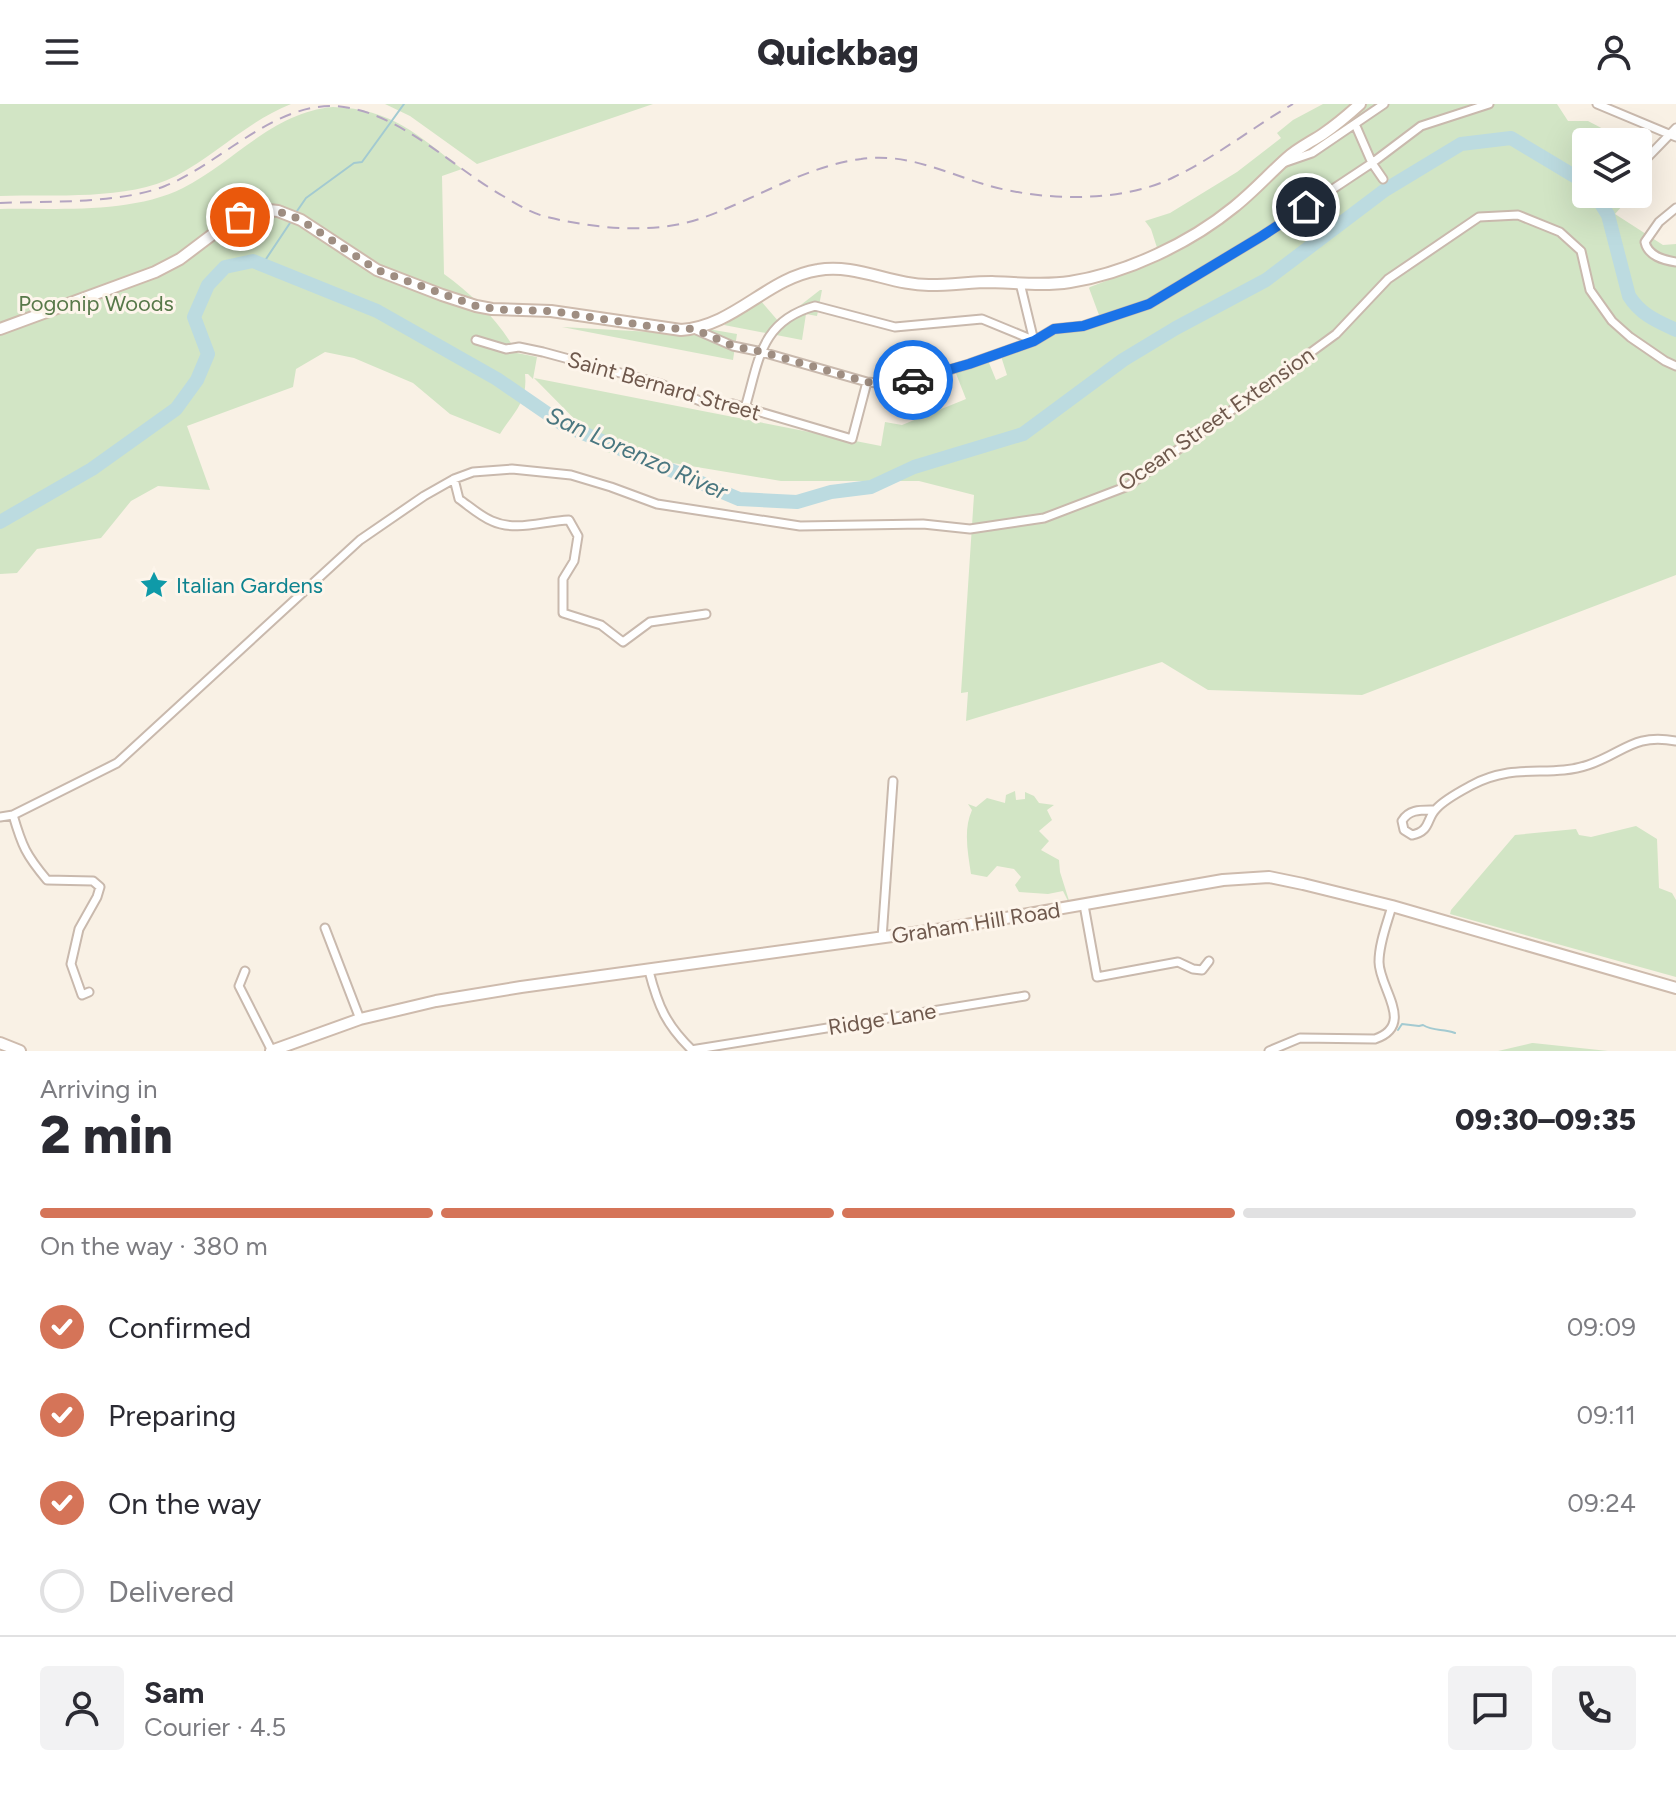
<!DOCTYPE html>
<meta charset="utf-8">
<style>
:root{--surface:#fff;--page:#f2f2f3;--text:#2b2b33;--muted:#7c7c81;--line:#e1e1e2;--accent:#d57458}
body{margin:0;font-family:Figtree,sans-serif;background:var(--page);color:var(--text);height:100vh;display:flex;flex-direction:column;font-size:30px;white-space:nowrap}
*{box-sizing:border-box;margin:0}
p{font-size:26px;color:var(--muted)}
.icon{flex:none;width:44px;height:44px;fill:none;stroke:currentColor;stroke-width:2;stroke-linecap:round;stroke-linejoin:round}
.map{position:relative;height:947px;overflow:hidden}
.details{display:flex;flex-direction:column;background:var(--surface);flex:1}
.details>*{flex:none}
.buttons{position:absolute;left:1572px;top:24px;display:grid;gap:16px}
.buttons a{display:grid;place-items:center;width:80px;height:80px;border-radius:8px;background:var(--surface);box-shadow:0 8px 32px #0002;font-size:40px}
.pin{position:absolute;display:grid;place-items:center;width:68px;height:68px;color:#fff;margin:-34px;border:4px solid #fff;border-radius:50%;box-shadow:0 2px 8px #0007}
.courier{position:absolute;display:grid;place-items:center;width:80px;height:80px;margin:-40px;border:6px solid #1a73e8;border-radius:50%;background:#fff;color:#222;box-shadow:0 2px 10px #0007}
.overview em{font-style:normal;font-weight:800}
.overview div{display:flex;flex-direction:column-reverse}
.overview{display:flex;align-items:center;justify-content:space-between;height:136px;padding:0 40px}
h1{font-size:52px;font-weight:800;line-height:60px}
.bar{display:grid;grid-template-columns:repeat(4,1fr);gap:12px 8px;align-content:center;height:96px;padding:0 40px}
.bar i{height:10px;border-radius:6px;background:var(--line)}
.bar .on{background:var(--accent)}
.bar p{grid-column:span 4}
.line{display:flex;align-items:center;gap:20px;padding:0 40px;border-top:2px solid var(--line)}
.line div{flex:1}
.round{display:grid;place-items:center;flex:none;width:84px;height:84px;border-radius:8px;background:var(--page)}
ol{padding:0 40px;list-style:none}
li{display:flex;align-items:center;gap:24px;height:88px}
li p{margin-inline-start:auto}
li .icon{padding:8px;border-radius:50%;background:var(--accent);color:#fff;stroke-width:4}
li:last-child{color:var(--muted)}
li i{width:44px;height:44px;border:4px solid var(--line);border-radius:50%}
header{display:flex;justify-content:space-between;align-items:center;height:104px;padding:0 40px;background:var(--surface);font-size:36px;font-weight:800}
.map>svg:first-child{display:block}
.green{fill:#d2e5c5}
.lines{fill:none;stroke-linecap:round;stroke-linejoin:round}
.stream{stroke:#a3cad1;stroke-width:2}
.river{stroke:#bcdbe0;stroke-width:14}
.minor-casing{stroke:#c9b9ad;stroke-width:11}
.secondary-casing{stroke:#cebbad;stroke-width:14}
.minor{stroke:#fff;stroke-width:7}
.secondary{stroke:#fff;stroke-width:10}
.rail{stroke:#b4a5c1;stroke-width:2;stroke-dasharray:12 8;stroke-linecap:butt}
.done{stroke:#9f8e82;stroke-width:8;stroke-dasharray:0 14.4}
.route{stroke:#1a73e8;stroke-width:10}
.labels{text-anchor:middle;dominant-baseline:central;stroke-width:6;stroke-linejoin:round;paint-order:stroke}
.park-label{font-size:22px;fill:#58794a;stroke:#fdf5eb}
.street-label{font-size:22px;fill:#6f594d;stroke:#fdf5eb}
.culture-label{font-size:22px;fill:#0d838f;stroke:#fdf5eb;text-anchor:start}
.water-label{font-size:24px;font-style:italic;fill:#4a7780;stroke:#fdf5eb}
</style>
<header><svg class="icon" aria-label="menu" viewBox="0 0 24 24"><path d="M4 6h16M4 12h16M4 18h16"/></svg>Quickbag<svg class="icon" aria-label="person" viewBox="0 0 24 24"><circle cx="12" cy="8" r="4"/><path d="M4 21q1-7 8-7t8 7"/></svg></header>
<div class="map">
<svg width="1676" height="947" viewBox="0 0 1676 947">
<rect width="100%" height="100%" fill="#f9f1e5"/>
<path class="green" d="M0 0H291C248 17 216 51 176 72 127 97 55 90 0 92Z
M385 0H653L477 60 410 12Z
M1323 0H1557L1568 17H1588L1609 28 1586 37 1580 44 1586 52V90H1617L1623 101 1615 110 1663 141 1676 140V471L1362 591 1208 586 1162 558 966 617 968 588 961 589 974 391 919 377H781L607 348 534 274 881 342 885 318 902 321 966 295 955 267 987 254 996 276 1007 271 1000 249 1099 211 1089 184 1090 183 1161 156 1151 125 1145 117 1170 109 1237 68 1281 34 1277 29 1293 16Z
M333 3C393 5 417 31 462 65L442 72 444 170C473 191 499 217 517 249L537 253 533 275 528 270H525C528 298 514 308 500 330L450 310 413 279 354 254 325 248 296 265 293 283 187 322 210 386 158 382 131 397 101 434 37 445 17 469 0 470V105C57 104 131 110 183 84 234 58 273 8 333 3Z
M820 186H822L817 212 806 210 802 236 724 221 761 197 779 218Z
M562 223 670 229 708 225 737 230 733 256Z
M1015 687 1016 696 1025 695V688L1034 692 1039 699 1054 701 1047 706 1052 716 1039 727 1049 737 1041 746 1059 756 1060 768 1071 803 1063 787 1048 790 1019 788 1015 781 1021 773 1014 765 997 762 987 773 971 770C968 749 963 726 972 706L968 700 976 703 987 694 1005 699 1006 691Z
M1636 722 1657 735 1659 784 1672 789 1676 796V873L1450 810 1451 806 1515 731 1576 725 1579 731 1591 733Z
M1532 939H1533L1608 947H1498Z"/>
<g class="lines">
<path class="stream" d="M295 110 306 94 354 59 362 58 404 0
M262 161 292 116
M1398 926 1402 920 1419 922 1423 921C1434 928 1443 924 1455 929"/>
<path class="river" d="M1595 90 1608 111 1629 192C1641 211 1657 217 1676 226
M0 418 92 365 176 305 197 276 208 250 194 213 208 181 225 163 253 157 377 207 497 275 564 321 739 395 797 398 831 388 871 383 914 363 1023 330 1123 256 1176 224 1266 176 1385 86 1461 40 1511 34 1586 79"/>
<defs>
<path id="minor" d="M1597 0 1676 33
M1355 20 1372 59 1383 75
M1596 37 1599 38
M1283 59 1312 49 1384 0
M1638 59 1644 57 1676 24
M1606 93 1609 90
M1676 104 1659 118 1645 138C1648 152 1663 156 1676 158
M1020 179 1034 237
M694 225 733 242 762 248 867 278 888 280 905 279 969 260 1034 237 1054 225 1083 222 1149 200 1262 132 1372 59 1421 22 1489 0
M476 236 506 245 519 243 543 248 661 280 700 297 733 300 852 335 867 278
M745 304C759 257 760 217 815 202L895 223 982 215 1033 236
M454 375 459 395C469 402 480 412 492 417 516 428 543 417 569 416L578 432 574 457 563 475V509L601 521 623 538 650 518 706 510
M1434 706C1421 706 1409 705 1402 717L1404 726 1412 731C1431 727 1426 715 1436 705 1445 695 1461 687 1472 681 1483 675 1496 671 1508 669 1535 665 1562 670 1588 661 1624 649 1633 629 1676 637
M13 711C22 742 26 751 47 776L93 777 100 783 97 793 79 825 71 860 82 891 89 888
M0 713 13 711 117 659 360 436 424 392 454 375 473 368 512 365 571 371 611 383 657 400 800 422 923 420 970 425 1044 414 1128 382 1336 230 1388 175 1479 113 1518 111 1560 128 1581 147 1590 186 1612 217 1630 233 1665 257 1676 262
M1084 801 1097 873 1178 858 1193 865 1202 866 1209 857
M325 824 360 915
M882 834 893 677
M245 867 239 882 272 947
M649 867C658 902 666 921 693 947
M691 946 1025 892
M1269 947 1300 934 1375 935C1416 921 1379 884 1379 858 1379 839 1387 820 1392 802"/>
<path id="secondary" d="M0 225 155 168 180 155 229 118 249 109 269 106 278 107 301 116 377 166 442 191 476 202 492 205 551 207 681 226C735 222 767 174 818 166 856 159 893 182 931 181 952 181 972 178 992 178 1018 179 1045 182 1070 178 1127 169 1190 139 1234 103 1253 88 1269 70 1287 54 1298 44 1311 38 1323 30 1336 21 1348 11 1360 0
M0 939 20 947
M271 947 360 915 436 897 521 883 943 825 1223 776 1269 773 1303 780 1392 802 1676 884"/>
</defs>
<use href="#minor" class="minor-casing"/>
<use href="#secondary" class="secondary-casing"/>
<use href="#minor" class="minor"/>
<use href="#secondary" class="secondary"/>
<path class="rail" d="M0 99C51 97 119 100 165 82 220 60 271 1 333 2 395 4 452 63 503 92 518 101 531 109 547 113 597 125 656 131 705 113 757 94 807 62 861 55 907 48 948 70 990 82 1044 97 1123 99 1174 73 1216 53 1253 23 1293 0"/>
</g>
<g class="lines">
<path class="done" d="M240 113C265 103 277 105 301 116L377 166 476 202 505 206 551 207 662 224 694 225 733 242 762 248 867 278 888 280 905 279 913 276"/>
<path class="route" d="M913 276 969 260 1034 237 1054 225 1083 222 1149 200 1262 132 1306 103"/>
</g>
<defs>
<symbol id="sight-bare" viewBox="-9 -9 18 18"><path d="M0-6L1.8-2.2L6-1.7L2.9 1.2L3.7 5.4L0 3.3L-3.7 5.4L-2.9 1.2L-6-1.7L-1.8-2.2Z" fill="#0f9aa8" stroke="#fdf5eb" stroke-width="2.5" paint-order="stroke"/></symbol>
</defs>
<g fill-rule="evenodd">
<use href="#sight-bare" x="134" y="461" width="40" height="40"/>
</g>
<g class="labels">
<g class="park-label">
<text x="96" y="199">Pogonip Woods</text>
</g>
<g class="street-label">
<text transform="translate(664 282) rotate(16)">Saint Bernard Street</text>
<text transform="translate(1216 315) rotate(-35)">Ocean Street Extension</text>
<text transform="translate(976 819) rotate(-9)">Graham Hill Road</text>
<text transform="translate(882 915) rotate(-9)">Ridge Lane</text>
</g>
<g class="culture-label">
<text x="176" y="481">Italian Gardens</text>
</g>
<g class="water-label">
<text transform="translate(637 349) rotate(24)">San Lorenzo River</text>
</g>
</g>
</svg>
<div class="buttons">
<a><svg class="icon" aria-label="layers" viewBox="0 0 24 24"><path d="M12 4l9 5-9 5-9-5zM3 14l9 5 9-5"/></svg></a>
</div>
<div class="pin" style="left:240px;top:113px;background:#ea580c"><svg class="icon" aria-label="bag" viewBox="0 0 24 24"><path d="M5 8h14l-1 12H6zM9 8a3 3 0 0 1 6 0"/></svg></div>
<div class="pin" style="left:1306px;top:103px;background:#1f2937"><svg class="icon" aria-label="home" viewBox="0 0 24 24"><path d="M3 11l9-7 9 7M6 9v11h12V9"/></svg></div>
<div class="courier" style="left:913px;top:276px"><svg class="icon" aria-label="car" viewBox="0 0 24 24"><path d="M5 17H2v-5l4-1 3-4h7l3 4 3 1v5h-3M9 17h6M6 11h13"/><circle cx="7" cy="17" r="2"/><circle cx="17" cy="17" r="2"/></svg></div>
</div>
<section class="details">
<div class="overview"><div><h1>2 min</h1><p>Arriving in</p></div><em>09:30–09:35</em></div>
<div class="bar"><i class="on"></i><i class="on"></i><i class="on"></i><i></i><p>On the way · 380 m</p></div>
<ol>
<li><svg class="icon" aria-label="check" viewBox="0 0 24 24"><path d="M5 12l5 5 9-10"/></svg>Confirmed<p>09:09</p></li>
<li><svg class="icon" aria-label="check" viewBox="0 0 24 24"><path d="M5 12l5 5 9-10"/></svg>Preparing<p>09:11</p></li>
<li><svg class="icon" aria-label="check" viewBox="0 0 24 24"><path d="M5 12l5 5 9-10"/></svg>On the way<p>09:24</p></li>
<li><i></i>Delivered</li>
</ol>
<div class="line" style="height:144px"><a class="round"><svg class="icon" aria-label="person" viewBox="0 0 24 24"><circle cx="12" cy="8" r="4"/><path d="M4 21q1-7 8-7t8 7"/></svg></a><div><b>Sam</b><p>Courier · 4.5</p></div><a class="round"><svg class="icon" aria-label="chat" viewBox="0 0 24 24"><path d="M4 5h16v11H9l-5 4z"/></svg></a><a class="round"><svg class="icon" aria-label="phone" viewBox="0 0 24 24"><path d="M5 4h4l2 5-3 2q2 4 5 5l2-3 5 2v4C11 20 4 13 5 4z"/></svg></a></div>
</section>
